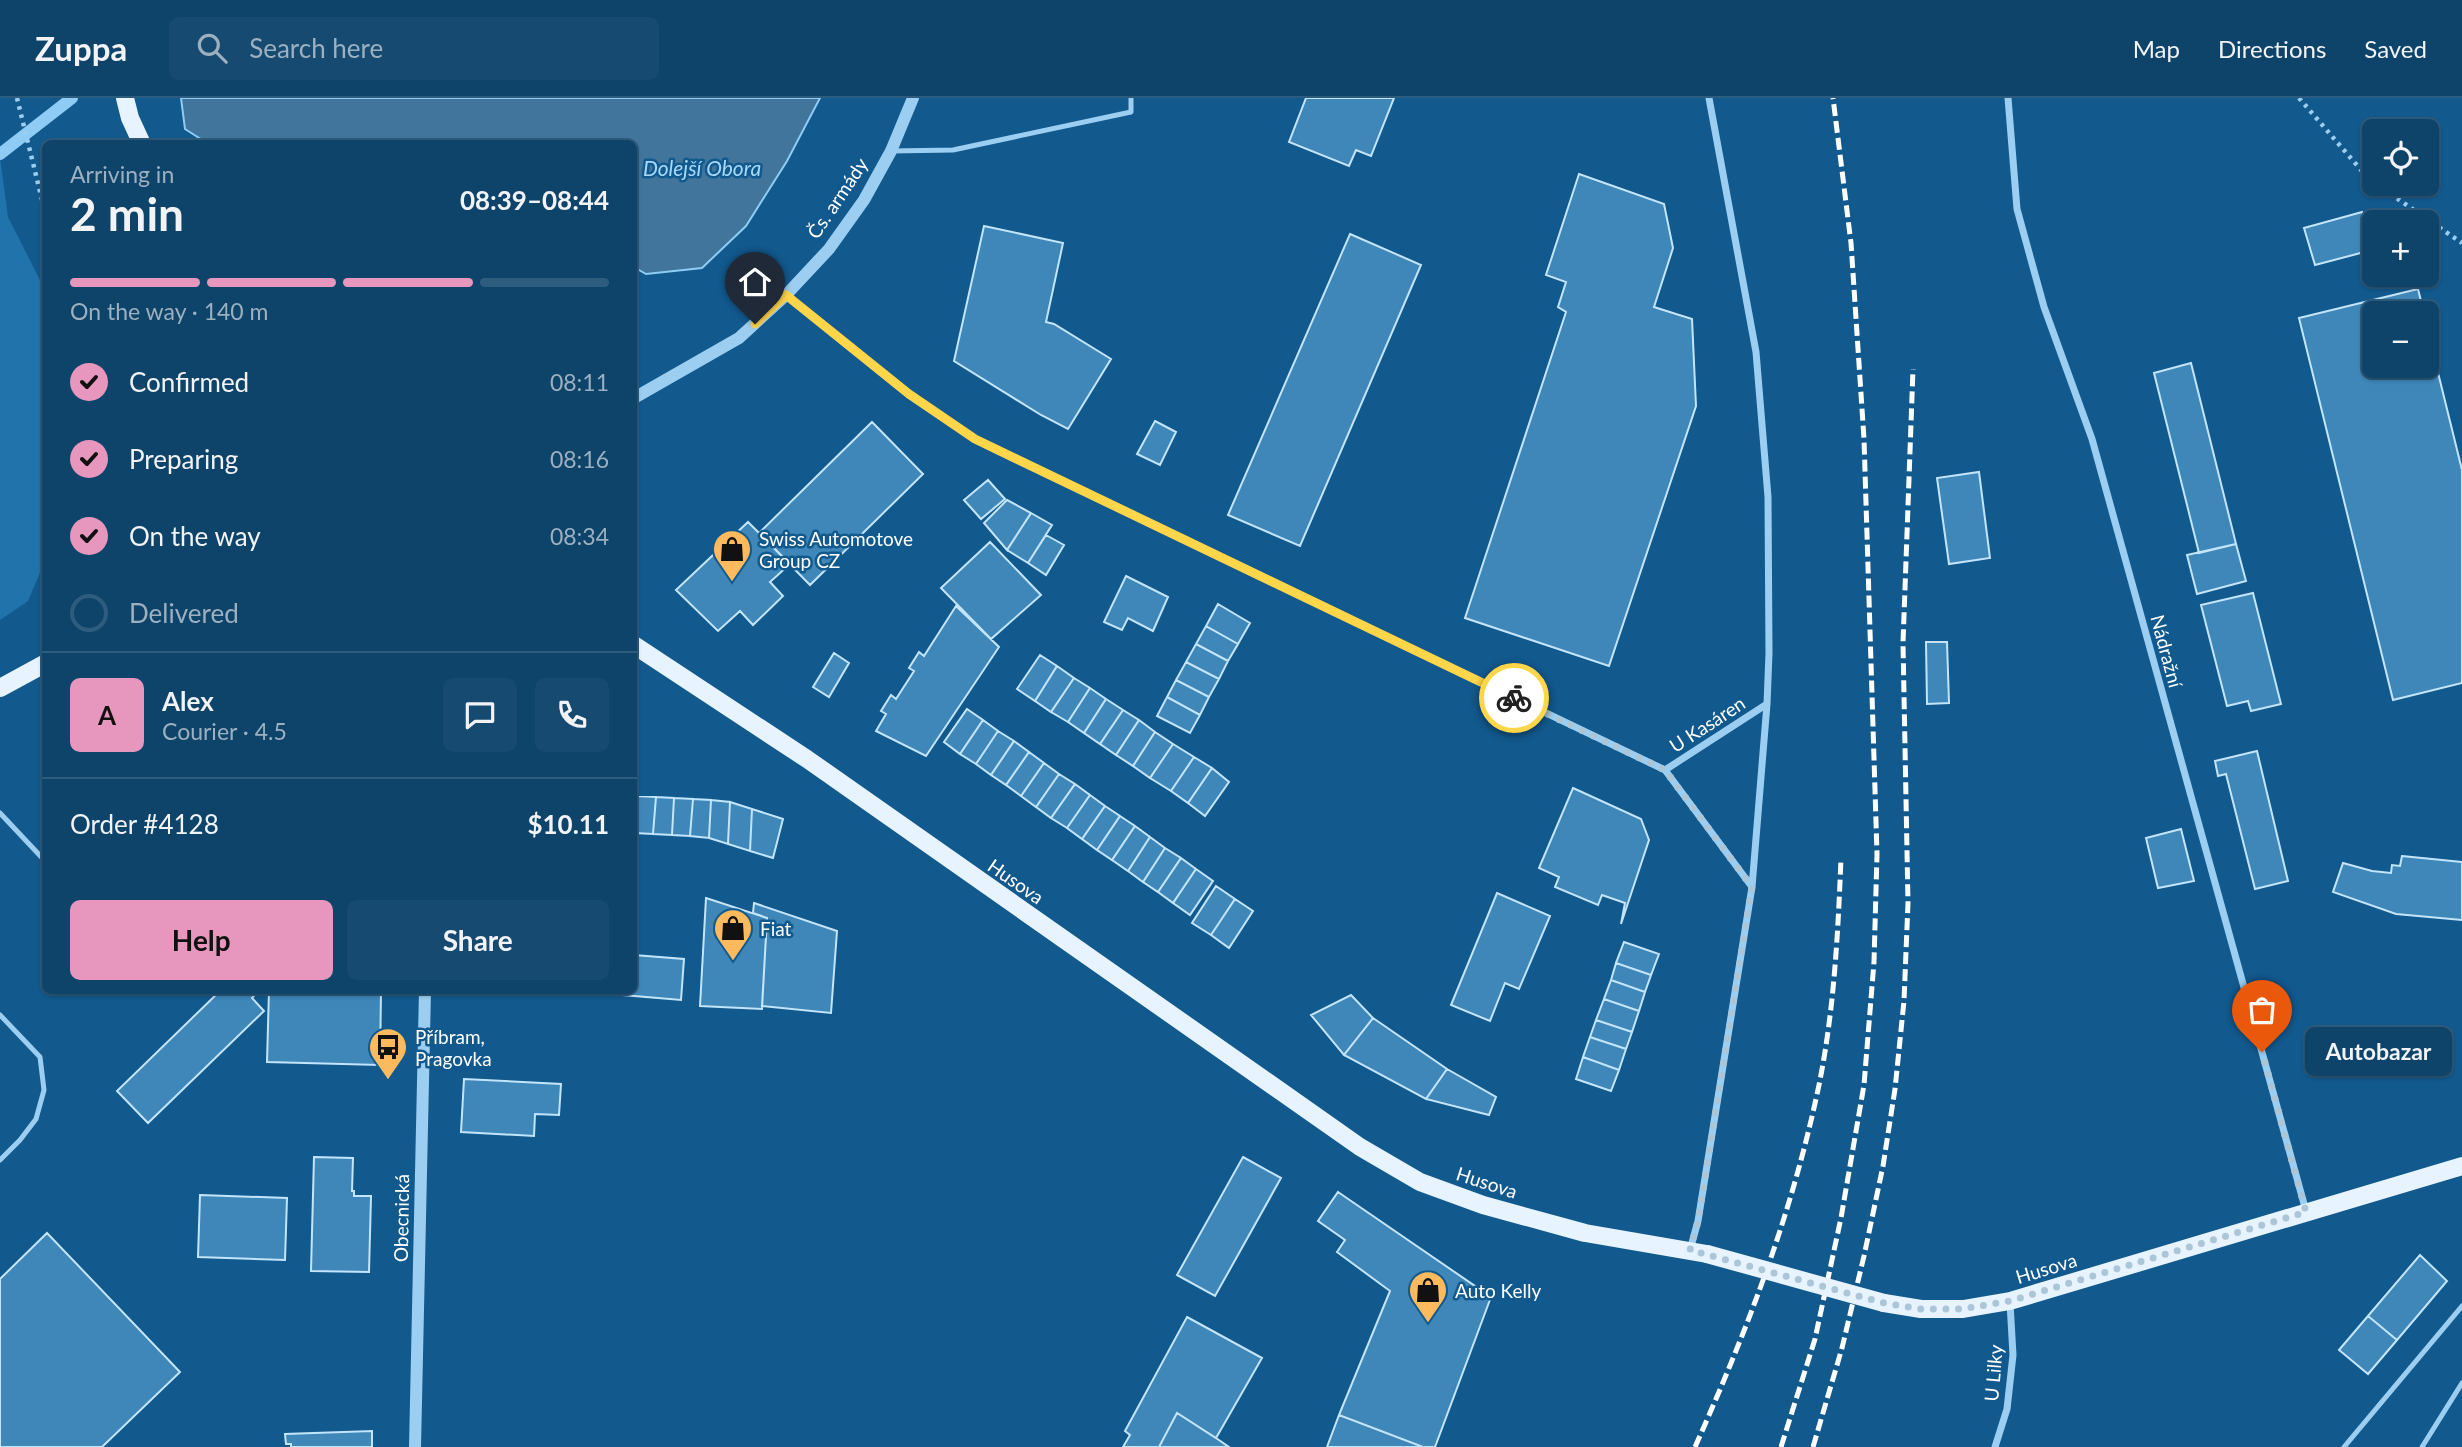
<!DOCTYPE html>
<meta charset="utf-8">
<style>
:root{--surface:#0e436a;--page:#174a70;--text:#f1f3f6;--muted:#9bb0c1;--line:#2e5c7e;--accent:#e797bd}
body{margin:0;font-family:Lato,sans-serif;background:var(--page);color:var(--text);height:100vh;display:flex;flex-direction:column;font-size:26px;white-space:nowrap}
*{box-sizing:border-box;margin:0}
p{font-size:23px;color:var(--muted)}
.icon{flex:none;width:38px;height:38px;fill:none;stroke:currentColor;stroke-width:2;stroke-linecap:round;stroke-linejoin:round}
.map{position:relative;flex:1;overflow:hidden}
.side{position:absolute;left:42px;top:42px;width:595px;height:854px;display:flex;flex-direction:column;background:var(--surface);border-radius:10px;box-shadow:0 2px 5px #0004,0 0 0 2px var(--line)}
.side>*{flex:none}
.buttons{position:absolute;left:2362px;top:21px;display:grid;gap:14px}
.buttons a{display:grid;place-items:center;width:77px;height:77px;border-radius:10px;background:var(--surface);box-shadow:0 2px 5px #0004,0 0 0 2px var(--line);font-size:35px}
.pin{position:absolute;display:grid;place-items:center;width:60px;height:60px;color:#fff;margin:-72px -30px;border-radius:50% 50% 50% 0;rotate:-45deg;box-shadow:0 0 7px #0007}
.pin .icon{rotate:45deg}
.courier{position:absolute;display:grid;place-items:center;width:70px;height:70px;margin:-35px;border:5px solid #ffd54a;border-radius:50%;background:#fff;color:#222;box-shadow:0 2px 9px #0007}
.bubble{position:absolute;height:49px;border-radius:10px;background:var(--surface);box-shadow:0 2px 5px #0004,0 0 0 2px var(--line);font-size:23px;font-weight:700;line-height:49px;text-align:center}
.summary em{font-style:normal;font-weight:700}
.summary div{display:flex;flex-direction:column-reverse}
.summary{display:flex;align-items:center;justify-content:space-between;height:119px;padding:0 28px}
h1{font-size:46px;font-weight:700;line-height:52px}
.bar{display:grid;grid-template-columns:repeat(4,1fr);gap:10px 7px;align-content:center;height:84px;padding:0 28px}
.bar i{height:9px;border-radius:5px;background:var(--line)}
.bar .selected{background:var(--accent)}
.bar p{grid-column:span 4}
.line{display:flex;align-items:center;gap:18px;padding:0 28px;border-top:2px solid var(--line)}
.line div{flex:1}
.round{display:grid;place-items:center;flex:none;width:74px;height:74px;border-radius:10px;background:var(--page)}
ol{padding:0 28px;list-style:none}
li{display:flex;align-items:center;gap:21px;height:77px}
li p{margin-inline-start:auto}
li .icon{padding:7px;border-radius:50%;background:var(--accent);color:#111;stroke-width:4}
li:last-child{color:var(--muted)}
li i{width:38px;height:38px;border:4px solid var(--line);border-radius:50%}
.action{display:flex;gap:14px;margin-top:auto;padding:14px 28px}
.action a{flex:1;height:80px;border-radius:10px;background:var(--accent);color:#111;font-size:28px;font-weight:700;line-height:80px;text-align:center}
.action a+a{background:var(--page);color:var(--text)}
header{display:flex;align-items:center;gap:42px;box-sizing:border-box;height:98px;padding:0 35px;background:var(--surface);border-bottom:2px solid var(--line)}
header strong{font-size:33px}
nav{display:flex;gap:38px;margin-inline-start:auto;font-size:24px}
.search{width:490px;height:63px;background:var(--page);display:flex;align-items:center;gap:18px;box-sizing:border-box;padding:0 24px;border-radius:10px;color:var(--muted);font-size:26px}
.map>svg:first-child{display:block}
.green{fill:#2173ab}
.water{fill:#41759b;stroke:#8eccf5;stroke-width:2}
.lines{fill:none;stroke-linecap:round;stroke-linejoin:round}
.stream{stroke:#8eccf5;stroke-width:12}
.building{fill:#3f86b9;stroke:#c3e5fc;stroke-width:2}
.path{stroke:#9ccef1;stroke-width:4.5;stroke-dasharray:3.5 5;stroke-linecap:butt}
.service{stroke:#9ccef1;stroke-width:5}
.minor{stroke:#9ccef1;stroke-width:7}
.tertiary{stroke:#9ccef1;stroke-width:12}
.primary{stroke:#e7f3ff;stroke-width:18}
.rail{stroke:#fff;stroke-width:5;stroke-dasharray:12 5;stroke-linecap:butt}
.primary-bridge{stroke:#e7f3ff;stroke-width:18}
.done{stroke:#acc5d7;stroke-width:7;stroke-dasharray:0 12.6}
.route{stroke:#ffd54a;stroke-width:9}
.labels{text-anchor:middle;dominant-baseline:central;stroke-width:5;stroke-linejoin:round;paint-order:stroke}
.street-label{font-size:19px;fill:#fff;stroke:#12598e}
.poi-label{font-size:19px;fill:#fff;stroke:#12598e;text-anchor:start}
.water-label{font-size:21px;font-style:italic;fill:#a8d8f8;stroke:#12598e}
</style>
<header>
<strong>Zuppa</strong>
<div class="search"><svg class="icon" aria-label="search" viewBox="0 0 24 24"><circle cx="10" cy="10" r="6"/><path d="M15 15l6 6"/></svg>Search here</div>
<nav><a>Map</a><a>Directions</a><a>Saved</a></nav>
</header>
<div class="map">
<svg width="2462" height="1349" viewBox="0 0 2462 1349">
<rect width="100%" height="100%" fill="#12598e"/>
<path class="green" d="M0 59 8 119 45 192V463L28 503 0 522Z"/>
<path class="water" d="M181 0H820L787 63 746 128 702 170 646 176 634 169V46L207 45 185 31Z"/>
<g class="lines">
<path class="stream" d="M0 56 72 0"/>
</g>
<path class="building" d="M1306 0H1394L1371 58 1356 52 1349 68 1289 44Z
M1579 76 1664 106 1673 150 1654 209 1692 221 1696 308 1609 568 1465 520 1566 214 1558 209 1566 184 1546 177Z
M2362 114 2372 152 2315 167 2304 130Z
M984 128 1063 145 1046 224 1054 226 1111 261 1068 331 1041 317 954 263Z
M1350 136 1421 167 1300 448 1228 417Z
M2418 191 2424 215H2375V268H2427V230L2462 372V585L2393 602 2299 220Z
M2191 265 2236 446 2199 455 2154 275Z
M1155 323 1176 334 1160 367 1137 356Z
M872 324 923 376 810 487 759 435Z
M1979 374 1990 460 1949 466 1937 380Z
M988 382 1005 401 981 421 964 402Z
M1007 402 1031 415 1007 452 984 425Z
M1031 415 1052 427 1028 465 1007 452Z
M748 424 790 466 770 484 783 498 753 527 740 513 718 533 676 492Z
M1046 437 1064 447 1046 477 1028 465Z
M990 444 1041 497 991 541 941 490Z
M2236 446 2246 483 2197 496 2187 457Z
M1126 478 1168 499 1153 533 1128 520 1122 532 1104 524Z
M2253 495 2281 606 2251 613 2248 603 2227 608 2201 507Z
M1218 506 1250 525 1238 546 1206 528Z
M956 508 999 549 926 658 876 633 886 616 881 613 891 597 896 601 914 573 909 570 919 554 924 558Z
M1206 528 1238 546 1228 563 1196 546Z
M1926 544H1947L1949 605 1927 606Z
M1196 546 1228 563 1219 581 1186 564Z
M834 555 849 565 829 599 813 589Z
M1040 557 1057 568 1035 603 1017 591Z
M1186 564 1219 581 1209 599 1176 582Z
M1057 568 1074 580 1051 614 1035 603Z
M1074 580 1090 590 1068 624 1051 614Z
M1176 582 1209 599 1200 617 1167 599Z
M1090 590 1106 601 1084 635 1068 624Z
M1167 599 1200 617 1190 635 1157 618Z
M1106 601 1123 612 1100 646 1084 635Z
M967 611 983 622 960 656 944 644Z
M1123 612 1139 622 1116 657 1100 646Z
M983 622 998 633 976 666 960 656Z
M1139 622 1155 634 1133 668 1116 657Z
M998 633 1014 643 991 677 976 666Z
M1155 634 1173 646 1150 680 1133 668Z
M1014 643 1029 654 1006 687 991 677Z
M1173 646 1194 659 1171 693 1150 680Z
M2257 653 2288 783 2255 791 2226 676 2218 678 2215 663Z
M1029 654 1044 665 1021 698 1006 687Z
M1194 659 1212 670 1188 705 1171 693Z
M1044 665 1059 676 1036 709 1021 698Z
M1212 670 1229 684 1205 718 1188 705Z
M1059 676 1075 686 1051 720 1036 709Z
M1075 686 1090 697 1067 730 1051 720Z
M1573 690 1641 721 1649 742 1621 826 1625 805 1602 797 1598 807 1555 789 1559 779 1539 770Z
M1090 697 1105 708 1082 741 1067 730Z
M634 698H637L635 735H634Z
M637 698 656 699 653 736 635 735Z
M656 699 674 700 672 737 653 736Z
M674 700 693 701 690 738 672 737Z
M693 701 711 702 709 740 690 738Z
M711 702 730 704 728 746 709 740Z
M730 704 752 711 750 753 728 746Z
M1105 708 1120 718 1097 752 1082 741Z
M752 711 783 721 773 760 750 753Z
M1120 718 1135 728 1112 762 1097 752Z
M1135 728 1150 739 1128 773 1112 762Z
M2181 731 2194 783 2158 790 2146 740Z
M1150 739 1165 750 1143 784 1128 773Z
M1165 750 1181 760 1158 794 1143 784Z
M2402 758 2462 764V822L2396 816 2333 794 2343 765 2372 773 2391 775 2392 767 2400 768Z
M1181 760 1196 771 1173 805 1158 794Z
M1196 771 1213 783 1190 817 1173 805Z
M1216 788 1235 801 1211 837 1192 825Z
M1497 795 1550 818 1519 891 1505 885 1490 923 1451 907Z
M706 800 767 820 762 911 700 908Z
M1235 801 1253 813 1229 850 1211 837Z
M754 805 837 833 831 915 762 908 767 820 753 815Z
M1624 844 1659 856 1651 877 1616 865Z
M634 857 684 861 681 902 623 897 624 892H634Z
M1616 865 1651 877 1645 894 1611 882Z
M1611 882 1645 894 1639 913 1604 901Z
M221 892H259L252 900 264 913 148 1025 117 993Z
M269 892H381L380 967 267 964Z
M1351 897 1373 920 1344 957 1311 917Z
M1604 901 1639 913 1632 934 1596 922Z
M1373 920 1447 971 1426 1001 1344 957Z
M1596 922 1632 934 1626 951 1590 939Z
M1590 939 1626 951 1619 972 1583 959Z
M1583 959 1619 972 1611 993 1576 981Z
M1447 971 1496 999 1489 1017 1426 1001Z
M464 981 561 986 559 1017 535 1016 534 1038 461 1034Z
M314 1059 353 1060 352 1093H354V1098H371L369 1174 311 1173Z
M1243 1059 1281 1080 1215 1198 1177 1177Z
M1338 1094 1491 1199 1435 1349H1423L1339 1317 1390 1193 1337 1154 1345 1142 1318 1123Z
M200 1097 287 1100 285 1162 198 1159Z
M47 1135 180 1274 102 1349H0V1181Z
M2420 1157 2447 1183 2397 1242 2368 1218Z
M2368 1218 2397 1242 2368 1276 2339 1252Z
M1187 1219 1262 1260 1216 1340 1177 1315 1159 1349H1123L1130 1337 1125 1333Z
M1177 1315 1216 1340 1229 1349H1159Z
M1339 1317 1423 1349H1327Z
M372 1333V1349H291V1346H286L285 1336Z"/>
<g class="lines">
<path class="path" d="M17 0 46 118
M2299 0 2368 80 2375 85
M2376 86 2462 145"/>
<path class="service" d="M891 53 953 52 1131 14V0
M0 715 46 764
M0 917 40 959 44 992 36 1021 20 1042 0 1062
M2344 1349 2462 1208
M2422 1349 2462 1285"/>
<path class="minor" d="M2008 0 2017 111 2044 209 2092 341 2306 1113
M786 197 909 297 975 341 1665 672 1767 606
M1665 672 1752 789
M1690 1152 1698 1123 1752 789 1767 606 1769 555 1768 399 1756 254 1709 0
M1995 1349 2007 1311 2013 1257 2010 1205"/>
<path class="tertiary" d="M634 300 739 240 786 197 829 151 864 102 891 53 913 0
M415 1349 425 892"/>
<path class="primary" d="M125 0 130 20 142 46
M634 547 807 661 1360 1049 1420 1084 1483 1107 1585 1135 1707 1156
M0 590 46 565
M1884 1205 1921 1211H1963L2010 1203 2462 1068"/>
<path class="rail" d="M1695 1349C1748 1230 1792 1116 1819 987 1834 913 1838 836 1841 760
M1781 1349 1815 1241 1841 1120 1864 987 1874 864 1877 756 1864 341 1851 145 1833 0
M1813 1349 1842 1250 1864 1158 1883 1068 1895 991 1904 903 1908 805 1903 545 1913 271"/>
<path class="primary-bridge" d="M1707 1156 1884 1205"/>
</g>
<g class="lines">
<path class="done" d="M1514 600 1665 672 1752 789 1698 1123 1690 1152 1884 1205 1921 1211H1962L2010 1203 2306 1114 2262 954"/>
<path class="route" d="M755 226 786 197 909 296 975 341 1514 600"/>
</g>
<defs>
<symbol id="shop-pin" viewBox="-11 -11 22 30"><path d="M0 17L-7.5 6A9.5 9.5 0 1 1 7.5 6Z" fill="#ffba5d" stroke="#12598e"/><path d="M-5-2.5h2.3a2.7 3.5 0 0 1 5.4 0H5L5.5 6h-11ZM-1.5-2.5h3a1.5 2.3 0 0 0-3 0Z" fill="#111"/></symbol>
<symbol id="bus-pin" viewBox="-11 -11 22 30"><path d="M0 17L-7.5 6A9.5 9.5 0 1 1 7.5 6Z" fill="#ffba5d" stroke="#12598e"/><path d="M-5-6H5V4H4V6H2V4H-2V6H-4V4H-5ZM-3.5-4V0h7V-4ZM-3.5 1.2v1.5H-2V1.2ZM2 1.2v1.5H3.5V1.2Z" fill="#111"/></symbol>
</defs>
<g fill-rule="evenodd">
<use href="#shop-pin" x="710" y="429" width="44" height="60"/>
<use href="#shop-pin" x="711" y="808" width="44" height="60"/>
<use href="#bus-pin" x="366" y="927" width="44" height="60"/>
<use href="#shop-pin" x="1406" y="1170" width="44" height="60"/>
</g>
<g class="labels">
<g class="street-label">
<text transform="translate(837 100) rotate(-56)">Čs. armády</text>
<text transform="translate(2167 553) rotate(75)">Nádražní</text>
<text transform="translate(1707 626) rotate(-33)">U Kasáren</text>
<text transform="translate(1016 783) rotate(35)">Husova</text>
<text transform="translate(1487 1084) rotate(18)">Husova</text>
<text transform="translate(401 1120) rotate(-89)">Obecnická</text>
<text transform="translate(2046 1170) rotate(-17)">Husova</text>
<text transform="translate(1993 1275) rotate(-85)">U Lilky</text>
</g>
<g class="poi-label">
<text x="759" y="440">Swiss Automotove<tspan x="759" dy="22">Group CZ</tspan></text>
<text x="760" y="830">Fiat</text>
<text x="415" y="938">Příbram,<tspan x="415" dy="22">Pragovka</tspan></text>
<text x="1455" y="1192">Auto Kelly</text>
</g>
<g class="water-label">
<text x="702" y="69">Dolejší Obora</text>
</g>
</g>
</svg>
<div class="buttons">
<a><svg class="icon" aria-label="locate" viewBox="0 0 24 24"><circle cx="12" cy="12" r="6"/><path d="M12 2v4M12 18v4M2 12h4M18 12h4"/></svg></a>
<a>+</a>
<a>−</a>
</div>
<div class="pin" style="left:2262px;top:954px;background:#ea580c"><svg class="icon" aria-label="bag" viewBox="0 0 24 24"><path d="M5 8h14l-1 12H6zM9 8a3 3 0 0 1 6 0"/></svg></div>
<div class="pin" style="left:755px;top:226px;background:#1f2937"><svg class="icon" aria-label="home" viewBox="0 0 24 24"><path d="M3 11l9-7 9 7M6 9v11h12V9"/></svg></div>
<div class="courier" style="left:1514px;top:600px"><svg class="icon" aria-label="bike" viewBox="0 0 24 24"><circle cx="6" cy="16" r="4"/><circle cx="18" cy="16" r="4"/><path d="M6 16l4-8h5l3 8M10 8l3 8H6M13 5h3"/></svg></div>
<div class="bubble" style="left:2305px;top:929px;width:147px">Autobazar</div>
<section class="side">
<div class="summary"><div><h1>2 min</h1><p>Arriving in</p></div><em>08:39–08:44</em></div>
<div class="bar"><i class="selected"></i><i class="selected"></i><i class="selected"></i><i></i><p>On the way · 140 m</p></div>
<ol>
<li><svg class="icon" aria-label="check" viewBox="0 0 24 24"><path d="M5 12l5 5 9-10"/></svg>Confirmed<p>08:11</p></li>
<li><svg class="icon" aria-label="check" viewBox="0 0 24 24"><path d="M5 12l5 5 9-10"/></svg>Preparing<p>08:16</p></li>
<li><svg class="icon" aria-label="check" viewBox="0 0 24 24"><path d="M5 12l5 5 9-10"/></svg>On the way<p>08:34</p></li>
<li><i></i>Delivered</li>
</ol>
<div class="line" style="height:126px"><b class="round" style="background:var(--accent);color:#111">A</b><div><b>Alex</b><p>Courier · 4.5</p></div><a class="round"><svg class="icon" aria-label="chat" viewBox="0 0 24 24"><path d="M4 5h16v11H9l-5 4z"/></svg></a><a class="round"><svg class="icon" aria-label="phone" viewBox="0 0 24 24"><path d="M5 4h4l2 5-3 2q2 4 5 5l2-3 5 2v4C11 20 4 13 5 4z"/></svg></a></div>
<div class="line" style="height:91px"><div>Order #4128</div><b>$10.11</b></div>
<div class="action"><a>Help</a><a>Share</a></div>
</section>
</div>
